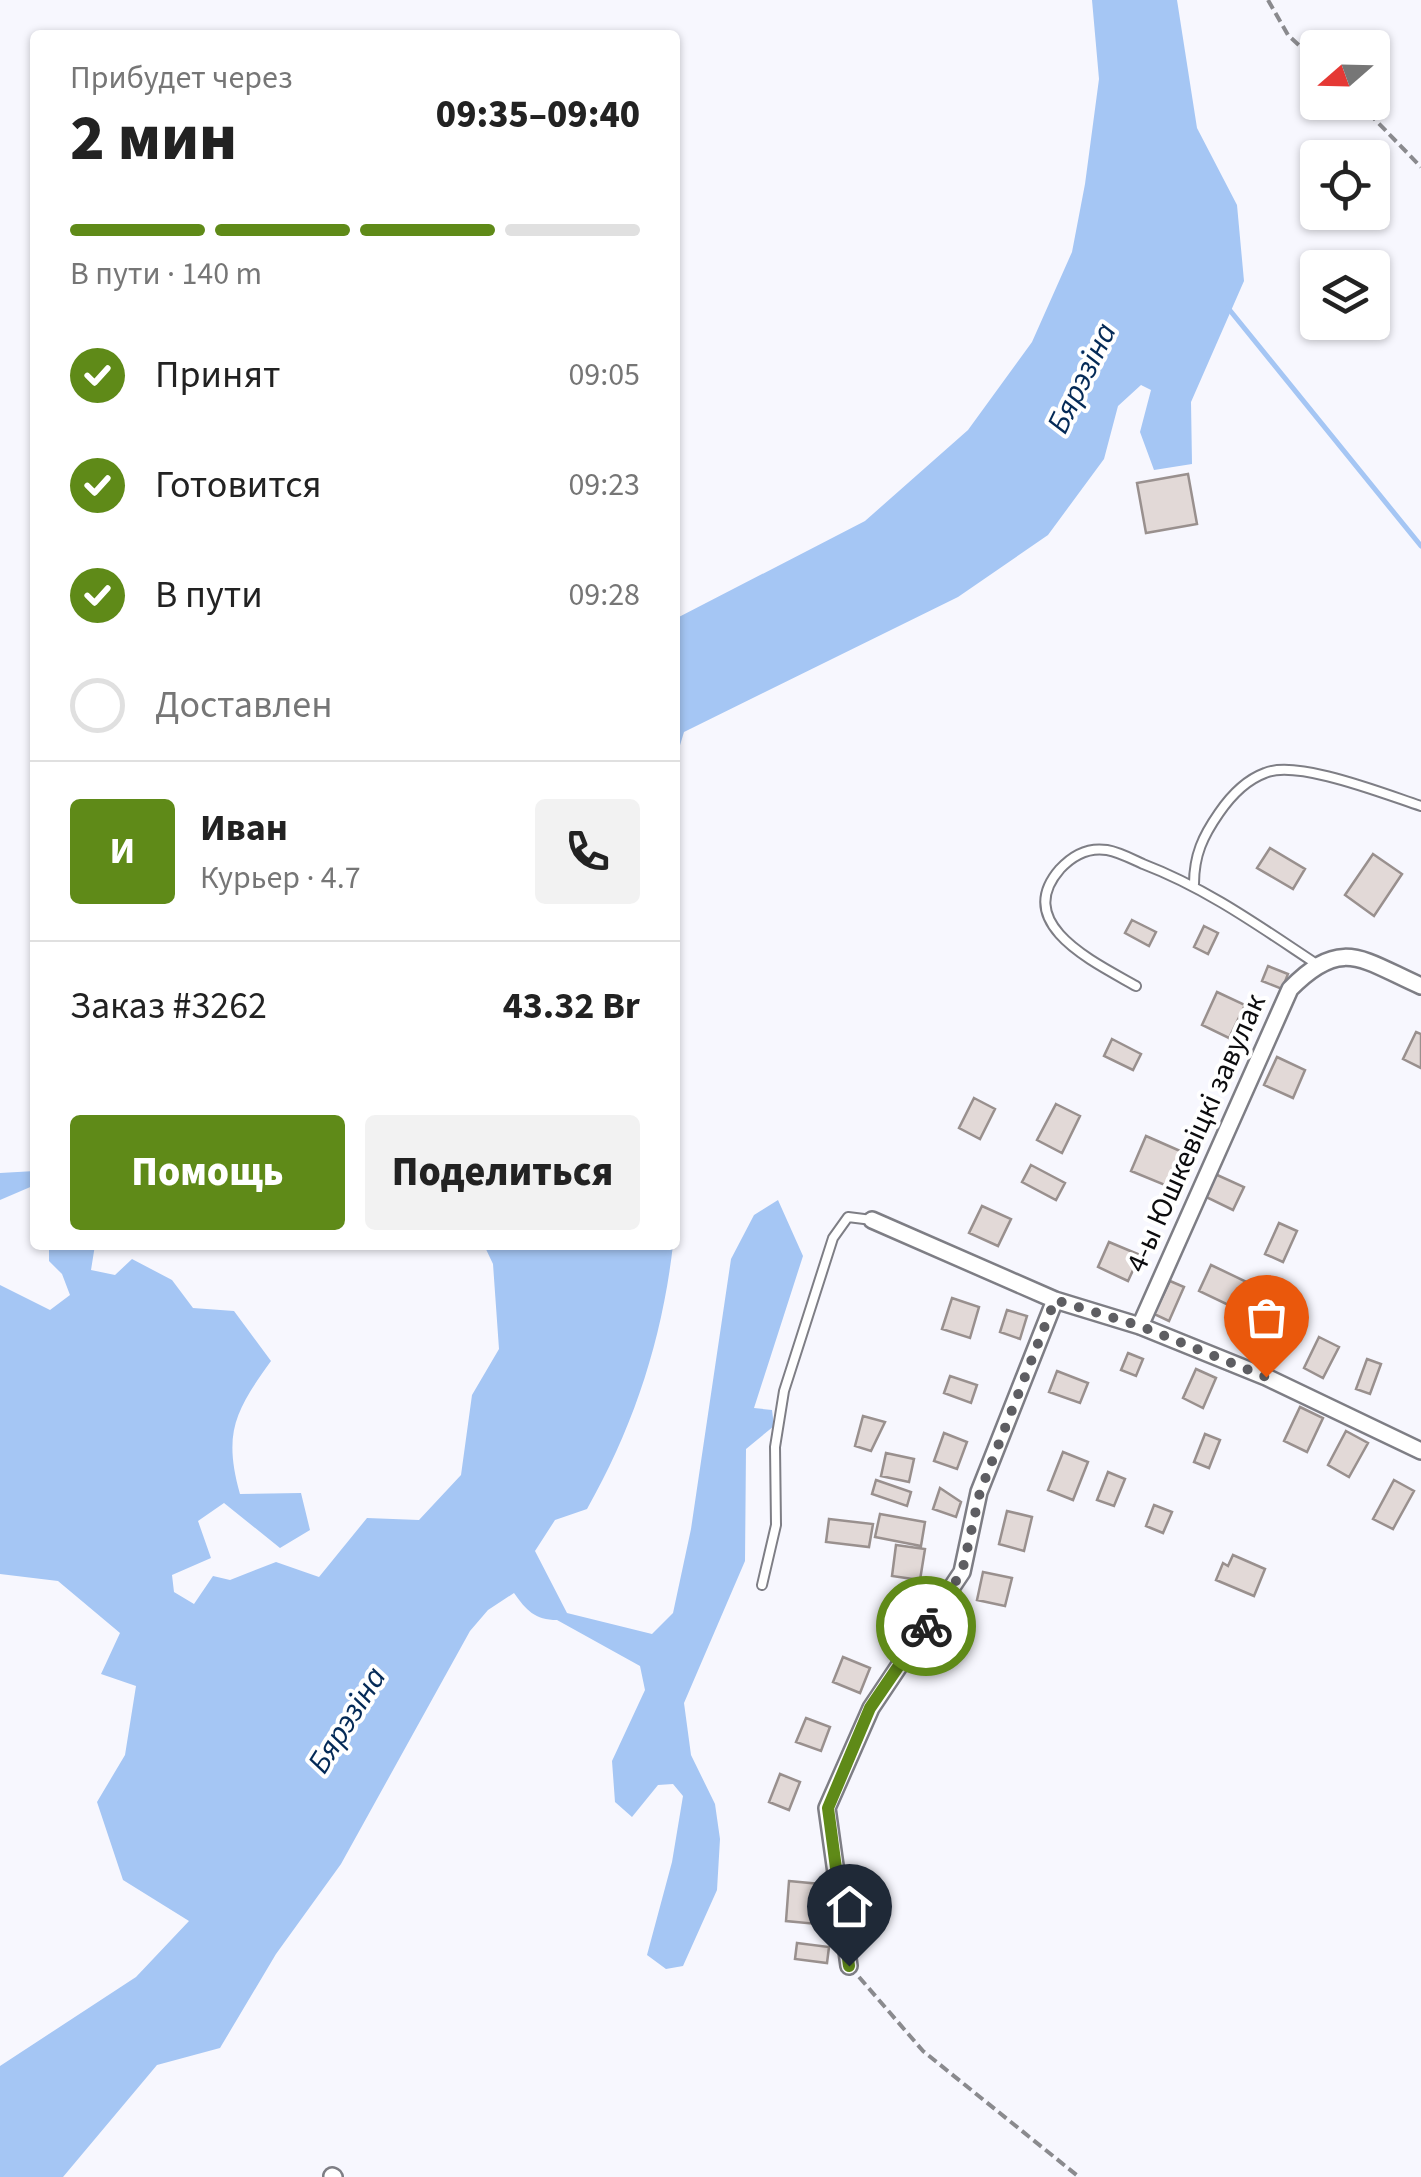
<!DOCTYPE html>
<html lang="ru">
<meta charset="utf-8">
<style>
:root{--surface:#fff;--page:#f2f2f2;--text:#222;--muted:#767676;--line:#e0e0e0;--accent:#5f8a18}
body{margin:0;font-family:"Source Sans 3",sans-serif;background:var(--page);color:var(--text);height:100vh;display:flex;flex-direction:column;font-size:38px;white-space:nowrap}
*{box-sizing:border-box;margin:0}
p{font-size:32px;color:var(--muted)}
.icon{flex:none;width:55px;height:55px;fill:none;stroke:currentColor;stroke-width:2;stroke-linecap:round;stroke-linejoin:round}
.map{position:relative;flex:1;overflow:hidden}
.details{position:absolute;left:30px;top:30px;width:650px;height:1220px;display:flex;flex-direction:column;background:var(--surface);border-radius:10px;box-shadow:0 2px 8px #0004}
.details>*{flex:none}
.needle{width:65px;rotate:250deg}
.tools{position:absolute;left:1300px;top:30px;display:grid;gap:20px}
.tools a{display:grid;place-items:center;width:90px;height:90px;border-radius:10px;background:var(--surface);box-shadow:0 2px 8px #0004;font-size:50px}
.pin{position:absolute;display:grid;place-items:center;width:85px;height:85px;color:#fff;margin:-102px -42px;border-radius:50% 50% 50% 0;rotate:-45deg;box-shadow:0 0 10px #0007}
.pin .icon{rotate:45deg}
.courier{position:absolute;display:grid;place-items:center;width:100px;height:100px;margin:-50px;border:8px solid #5f8a18;border-radius:50%;background:#fff;color:#222;box-shadow:0 2px 12px #0007}
.overview em{font-style:normal;font-weight:800}
.overview div{display:flex;flex-direction:column-reverse}
.overview{display:flex;align-items:center;justify-content:space-between;height:170px;padding:0 40px}
h1{font-size:65px;font-weight:800;line-height:75px}
.bar{display:grid;grid-template-columns:repeat(4,1fr);gap:15px 10px;align-content:center;height:120px;padding:0 40px}
.bar i{height:12px;border-radius:8px;background:var(--line)}
.bar .active{background:var(--accent)}
.bar p{grid-column:span 4}
.line{display:flex;align-items:center;gap:25px;padding:0 40px;border-top:2px solid var(--line)}
.line div{flex:1}
.round{display:grid;place-items:center;flex:none;width:105px;height:105px;border-radius:10px;background:var(--page)}
ol{padding:0 40px;list-style:none}
li{display:flex;align-items:center;gap:30px;height:110px}
li p{margin-inline-start:auto}
li .icon{padding:10px;border-radius:50%;background:var(--accent);color:#fff;stroke-width:4}
li:last-child{color:var(--muted)}
li i{width:55px;height:55px;border:5px solid var(--line);border-radius:50%}
.primary-button{display:flex;gap:20px;margin-top:auto;padding:20px 40px}
.primary-button a{flex:1;height:115px;border-radius:10px;background:var(--accent);color:#fff;font-size:40px;font-weight:800;line-height:115px;text-align:center}
.primary-button a+a{background:var(--page);color:var(--text)}
.map>svg:first-child{display:block}
.water{fill:#a5c6f4}
.lines{fill:none;stroke-linecap:round;stroke-linejoin:round}
.stream{stroke:#a5c6f4;stroke-width:5}
.building{fill:#e2d9d7;stroke:#99908e;stroke-width:2.5}
.service-casing{stroke:#7e7e85;stroke-width:12}
.minor-casing{stroke:#7e7e85;stroke-width:20}
.path{stroke:#8a8a8e;stroke-width:4;stroke-dasharray:10 5;stroke-linecap:butt}
.service{stroke:#fff;stroke-width:8}
.minor{stroke:#fff;stroke-width:15}
.done{stroke:#5e5e62;stroke-width:10;stroke-dasharray:0 18}
.route{stroke:#5f8a18;stroke-width:12}
.labels{text-anchor:middle;dominant-baseline:central;stroke-width:8;stroke-linejoin:round;paint-order:stroke}
.street-label{font-size:30px;fill:#0c0c0e;stroke:#fff}
.water-label{font-size:32px;font-style:italic;fill:#042a57;stroke:#fff}
</style>
<div class="map">
<svg width="1421" height="2177" viewBox="0 0 1421 2177">
<rect width="100%" height="100%" fill="#f7f7fe"/>
<path class="water" d="M1092 0H1177L1197 128 1237 205 1244 281 1191 402 1192 464 1154 470 1140 432 1151 390 1141 385 1118 406 1104 459 1048 535 958 597 684 732 675 762V619L865 521 968 430 1032 342 1072 252 1085 184 1099 79Z
M35 1171V1185L0 1200V1173Z
M778 1200 803 1256 754 1408 772 1410 774 1426 746 1449 745 1561 684 1703 691 1755 715 1804 720 1839 717 1890 683 1966 666 1969 647 1955 672 1862 683 1796 673 1784 658 1785 632 1817 615 1802 612 1761 645 1690 640 1666 557 1620C535 1620 526 1610 514 1593L488 1610 470 1631 341 1864 276 1954 220 2048 157 2065 63 2177H0V2066L136 1977 189 1921 123 1880 97 1802 125 1755 136 1686 101 1674 120 1633 58 1581 0 1574V1285L50 1310 70 1295 62 1274 49 1261V1245H95L91 1270 115 1275 132 1259 172 1280 193 1308 234 1311 271 1361C235 1411 223 1433 240 1494L301 1493 310 1530 280 1548 224 1503 198 1521 211 1558 172 1575 174 1592 194 1604 213 1576 230 1580 276 1562 319 1577 367 1518 419 1520 461 1475 472 1395 499 1349 493 1264 484 1245H673C662 1340 634 1426 587 1509L555 1520 535 1551 567 1613 652 1634 673 1613 691 1529 731 1259 754 1215Z"/>
<g class="lines">
<path class="stream" d="M1228 308 1421 546"/>
</g>
<path class="building" d="M1188 474 1197 524 1146 533 1137 483Z
M1270 848 1305 869 1293 889 1257 868Z
M1373 854 1402 874 1374 916 1345 895Z
M1132 920 1156 932 1149 946 1125 933Z
M1204 926 1218 933 1208 954 1194 947Z
M1268 966 1288 974 1282 989 1262 981Z
M1217 992 1245 1005 1229 1038 1202 1025Z
M1416 1032 1421 1034V1068L1403 1059Z
M1112 1039 1141 1054 1133 1070 1104 1056Z
M1277 1057 1305 1070 1293 1098 1264 1085Z
M974 1098 995 1109 980 1139 959 1128Z
M1056 1104 1080 1116 1062 1153 1037 1140Z
M1146 1136 1187 1154 1172 1188 1131 1171Z
M1031 1165 1065 1183 1056 1200 1022 1182Z
M1215 1174 1244 1187 1233 1210 1204 1196Z
M982 1206 1011 1219 998 1246 969 1233Z
M1279 1223 1297 1231 1283 1262 1265 1254Z
M1109 1242 1140 1255 1128 1281 1098 1267Z
M1211 1265 1251 1284 1239 1310 1199 1291Z
M1170 1281 1184 1287 1169 1321 1154 1314Z
M952 1298 979 1307 970 1338 942 1329Z
M1007 1310 1027 1316 1020 1339 1000 1332Z
M1319 1337 1339 1347 1323 1378 1304 1368Z
M1128 1353 1143 1359 1136 1376 1121 1370Z
M1367 1359 1381 1364 1370 1394 1356 1389Z
M1196 1369 1216 1378 1203 1408 1183 1398Z
M1057 1371 1088 1383 1080 1403 1049 1392Z
M950 1376 977 1385 971 1403 944 1393Z
M1300 1407 1323 1418 1307 1452 1284 1441Z
M863 1416 885 1422 871 1451 855 1446Z
M1346 1431 1368 1443 1349 1477 1328 1465Z
M944 1433 967 1442 957 1469 934 1461Z
M1205 1434 1220 1440 1209 1468 1194 1462Z
M1063 1452 1088 1462 1073 1500 1048 1490Z
M886 1453 914 1459 909 1482 881 1476Z
M1108 1472 1125 1479 1114 1506 1097 1500Z
M876 1480 911 1492 907 1506 872 1494Z
M1394 1480 1414 1491 1393 1529 1373 1519Z
M940 1488 961 1502 956 1517 933 1509Z
M1154 1505 1172 1512 1163 1533 1146 1526Z
M1007 1511 1032 1517 1024 1551 999 1544Z
M880 1514 925 1522 921 1546 875 1537Z
M829 1519 873 1524 869 1547 826 1542Z
M896 1545 925 1549 920 1580 892 1576Z
M1233 1555 1265 1569 1254 1596 1216 1580 1223 1563 1228 1566Z
M983 1572 1012 1578 1005 1606 977 1600Z
M912 1591 931 1599 921 1621 902 1612Z
M843 1657 870 1668 860 1693 833 1682Z
M806 1718 830 1727 821 1751 796 1742Z
M780 1774 800 1782 789 1810 769 1802Z
M789 1881 820 1884 817 1924 786 1921Z
M797 1943 829 1947 827 1963 795 1959Z"/>
<g class="lines">
<defs>
<path id="service" d="M1194 884C1194 855 1203 836 1219 813 1230 797 1246 780 1265 773 1297 759 1387 795 1421 806
M1136 986C1094 962 1012 924 1060 869 1072 856 1088 847 1107 850 1119 852 1132 859 1143 864 1206 888 1259 926 1315 963
M762 1585 776 1525 775 1447 784 1391 833 1238 848 1217 872 1220"/>
<path id="minor" d="M872 1220 1055 1300 1140 1326 1266 1377 1421 1451
M1140 1326 1290 989C1342 936 1362 960 1421 986
M849 1966 827 1808 871 1708 962 1572 979 1492 1055 1300
M332 2176 334 2177"/>
</defs>
<use href="#service" class="service-casing"/>
<use href="#minor" class="minor-casing"/>
<path class="path" d="M1268 0 1288 35 1318 63
M1358 102 1421 167
M859 1977 923 2051 1079 2177"/>
<use href="#service" class="service"/>
<use href="#minor" class="minor"/>
</g>
<g class="lines">
<path class="done" d="M926 1626 962 1572 980 1492 1055 1300 1140 1326 1266 1377"/>
<path class="route" d="M849 1966 828 1808 870 1708 926 1626"/>
</g>
<g class="labels">
<g class="street-label">
<text transform="translate(1196 1133) rotate(-66)">4-ы Юшкевіцкі завулак</text>
</g>
<g class="water-label">
<text transform="translate(1082 378) rotate(-64)">Бярэзіна</text>
<text transform="translate(347 1720) rotate(-58)">Бярэзіна</text>
</g>
</g>
</svg>
<div class="tools">
<a><svg class="needle" viewBox="-14 -14 28 28"><path d="M0-13l5 13h-10z" fill="#e53935"/><path d="M0 13l5-13h-10z" fill="#767676"/></svg></a>
<a><svg class="icon" aria-label="locate" viewBox="0 0 24 24"><circle cx="12" cy="12" r="6"/><path d="M12 2v4M12 18v4M2 12h4M18 12h4"/></svg></a>
<a><svg class="icon" aria-label="layers" viewBox="0 0 24 24"><path d="M12 4l9 5-9 5-9-5zM3 14l9 5 9-5"/></svg></a>
</div>
<div class="pin" style="left:1266px;top:1377px;background:#ea580c"><svg class="icon" aria-label="bag" viewBox="0 0 24 24"><path d="M5 8h14l-1 12H6zM9 8a3 3 0 0 1 6 0"/></svg></div>
<div class="pin" style="left:849px;top:1966px;background:#1f2937"><svg class="icon" aria-label="home" viewBox="0 0 24 24"><path d="M3 11l9-7 9 7M6 9v11h12V9"/></svg></div>
<div class="courier" style="left:926px;top:1626px"><svg class="icon" aria-label="bike" viewBox="0 0 24 24"><circle cx="6" cy="16" r="4"/><circle cx="18" cy="16" r="4"/><path d="M6 16l4-8h5l3 8M10 8l3 8H6M13 5h3"/></svg></div>
<section class="details">
<div class="overview"><div><h1>2 мин</h1><p>Прибудет через</p></div><em>09:35–09:40</em></div>
<div class="bar"><i class="active"></i><i class="active"></i><i class="active"></i><i></i><p>В пути · 140 m</p></div>
<ol>
<li><svg class="icon" aria-label="check" viewBox="0 0 24 24"><path d="M5 12l5 5 9-10"/></svg>Принят<p>09:05</p></li>
<li><svg class="icon" aria-label="check" viewBox="0 0 24 24"><path d="M5 12l5 5 9-10"/></svg>Готовится<p>09:23</p></li>
<li><svg class="icon" aria-label="check" viewBox="0 0 24 24"><path d="M5 12l5 5 9-10"/></svg>В пути<p>09:28</p></li>
<li><i></i>Доставлен</li>
</ol>
<div class="line" style="height:180px"><b class="round" style="background:var(--accent);color:#fff">И</b><div><b>Иван</b><p>Курьер · 4.7</p></div><a class="round"><svg class="icon" aria-label="phone" viewBox="0 0 24 24"><path d="M5 4h4l2 5-3 2q2 4 5 5l2-3 5 2v4C11 20 4 13 5 4z"/></svg></a></div>
<div class="line" style="height:130px"><div>Заказ #3262</div><b>43.32 Br</b></div>
<div class="primary-button"><a>Помощь</a><a>Поделиться</a></div>
</section>
</div>
